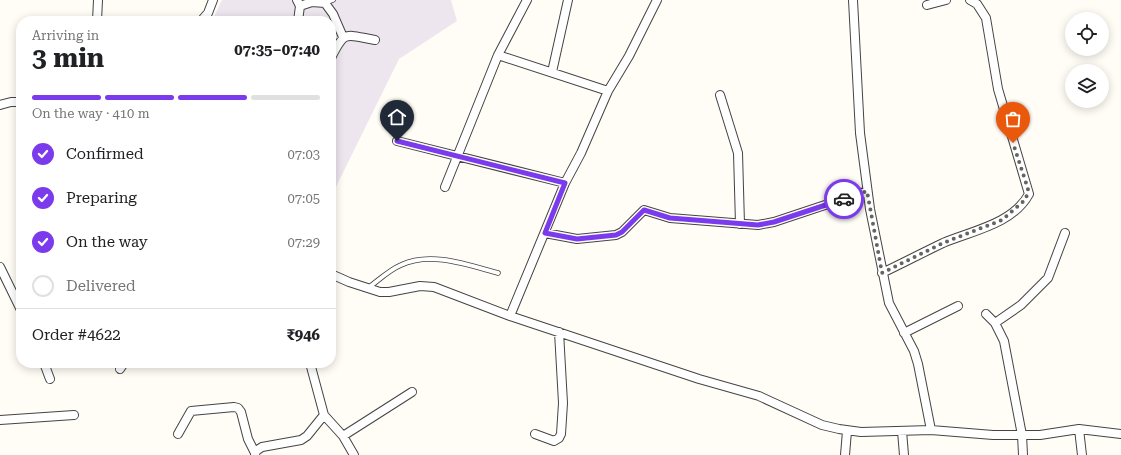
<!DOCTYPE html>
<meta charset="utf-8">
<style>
:root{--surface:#fff;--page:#f2f2f2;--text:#202124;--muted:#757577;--line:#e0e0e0;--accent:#7c3aed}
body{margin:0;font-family:"Roboto Serif",serif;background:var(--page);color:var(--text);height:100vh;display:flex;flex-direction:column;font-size:15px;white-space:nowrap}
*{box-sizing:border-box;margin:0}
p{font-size:13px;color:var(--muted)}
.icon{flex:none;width:22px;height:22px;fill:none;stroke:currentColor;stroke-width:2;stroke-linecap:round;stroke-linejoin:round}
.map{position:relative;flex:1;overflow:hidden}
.details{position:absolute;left:16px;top:16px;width:320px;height:352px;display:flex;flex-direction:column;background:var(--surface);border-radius:16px;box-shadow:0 2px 10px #0003}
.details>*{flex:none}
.fabs{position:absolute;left:1065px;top:12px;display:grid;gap:8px}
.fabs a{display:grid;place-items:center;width:44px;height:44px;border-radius:50%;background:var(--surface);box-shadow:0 2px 10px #0003;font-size:20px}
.pin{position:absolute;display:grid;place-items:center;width:34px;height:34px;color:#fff;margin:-41px -17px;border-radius:50% 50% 50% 0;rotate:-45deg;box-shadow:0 0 4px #0007}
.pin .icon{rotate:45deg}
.courier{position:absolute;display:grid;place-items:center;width:40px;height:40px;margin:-20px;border:3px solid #7c3aed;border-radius:50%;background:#fff;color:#222;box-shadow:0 1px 5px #0007}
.overview em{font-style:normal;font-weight:700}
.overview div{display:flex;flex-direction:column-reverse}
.overview{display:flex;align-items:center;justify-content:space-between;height:68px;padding:0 16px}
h1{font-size:26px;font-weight:700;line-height:30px}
.bar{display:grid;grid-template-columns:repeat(4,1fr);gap:6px 4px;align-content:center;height:48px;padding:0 16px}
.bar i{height:5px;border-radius:3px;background:var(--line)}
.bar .selected{background:var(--accent)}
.bar p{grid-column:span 4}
.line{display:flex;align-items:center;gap:10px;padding:0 16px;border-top:1px solid var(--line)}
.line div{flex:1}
ol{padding:0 16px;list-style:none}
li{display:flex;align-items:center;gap:12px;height:44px}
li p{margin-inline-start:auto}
li .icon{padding:4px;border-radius:50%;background:var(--accent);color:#fff;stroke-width:4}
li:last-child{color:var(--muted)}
li i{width:22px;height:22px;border:2px solid var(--line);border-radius:50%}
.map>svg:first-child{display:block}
.industrial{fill:#eee6ef}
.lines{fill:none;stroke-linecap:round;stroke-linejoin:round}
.lane-casing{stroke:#444;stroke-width:5.5}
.street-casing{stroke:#444;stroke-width:10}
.lane{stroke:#fff;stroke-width:4}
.street{stroke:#fff;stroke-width:8}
.done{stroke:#646461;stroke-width:4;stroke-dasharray:0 7.2}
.route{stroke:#7c3aed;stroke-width:5}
</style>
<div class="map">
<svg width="1121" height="455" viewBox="0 0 1121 455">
<rect width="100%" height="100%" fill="#fffdf5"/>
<path class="industrial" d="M222 0H451L457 21 399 59 331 197V21H212Z"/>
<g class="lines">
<defs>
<path id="lane" d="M325 3 333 0
M368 288C379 280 389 270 401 265 431 251 468 265 498 273"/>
<path id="street" d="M297 0 300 6 298 21
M853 0 860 133 870 209 889 303 914 351 918 364 931 430
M927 5 946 0
M300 6 312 2 325 3 333 14 343 37
M97 21 98 0
M201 21 208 13 213 0
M498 55 608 91
M331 58C345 29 346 35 375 40
M552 72 568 0
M720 95 738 153 740 224
M0 105 11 102H21
M397 141 565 183
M445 187 498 55 527 0
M545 233 577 239 616 235 622 232 644 210 670 218 758 225 774 222 867 191
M0 267 21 310
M882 273C903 263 922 253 943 243 971 231 1013 224 1029 194L998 89 986 18 977 4 970 0
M331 274 349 282 380 292H389L420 286 434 287 510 316 699 379 759 396 822 425 839 429 861 432 931 430 993 435H1040L1079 429 1121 434
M986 314 995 323 1004 341 1022 435 1023 455
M510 316 565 183 581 153 608 91 629 56 657 0
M995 323 1021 305 1048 278 1065 233
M904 333 958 306
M44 363 50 379
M310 363 324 415 343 436 354 455
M120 369 124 363
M0 420 74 415
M1079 429 1082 455
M902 431 904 455
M178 434 191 411 234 407 238 408 241 412 248 439 255 453
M535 434 554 441 559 438 561 434 563 403 559 332
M343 436 412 392
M255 455 256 451 262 447 301 440 307 436 324 415
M845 455 847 431"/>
</defs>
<use href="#lane" class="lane-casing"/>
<use href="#street" class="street-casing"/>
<use href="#lane" class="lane"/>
<use href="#street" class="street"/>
</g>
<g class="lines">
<path class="done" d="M844 199 867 191 882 273 943 243 1002 220 1026 199 1028 189 1013 143"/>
<path class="route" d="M397 141 565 183 545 233 577 239 616 235 622 232 644 210 670 218 758 225 774 222 844 199"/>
</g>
</svg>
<div class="fabs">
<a><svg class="icon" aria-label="locate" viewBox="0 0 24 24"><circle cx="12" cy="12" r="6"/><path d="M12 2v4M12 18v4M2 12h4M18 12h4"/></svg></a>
<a><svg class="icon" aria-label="layers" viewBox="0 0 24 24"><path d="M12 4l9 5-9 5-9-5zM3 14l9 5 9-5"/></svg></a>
</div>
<div class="pin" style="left:1013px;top:143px;background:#ea580c"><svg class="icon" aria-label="bag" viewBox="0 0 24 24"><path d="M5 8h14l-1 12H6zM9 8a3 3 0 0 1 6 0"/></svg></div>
<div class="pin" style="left:397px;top:141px;background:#1f2937"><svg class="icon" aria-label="home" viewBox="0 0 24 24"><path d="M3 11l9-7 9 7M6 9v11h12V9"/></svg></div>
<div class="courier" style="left:844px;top:199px"><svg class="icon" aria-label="car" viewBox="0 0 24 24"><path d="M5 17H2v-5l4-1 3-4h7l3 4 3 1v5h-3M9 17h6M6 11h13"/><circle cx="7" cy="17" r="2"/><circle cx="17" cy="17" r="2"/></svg></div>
<section class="details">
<div class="overview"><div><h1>3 min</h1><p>Arriving in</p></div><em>07:35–07:40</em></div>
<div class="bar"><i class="selected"></i><i class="selected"></i><i class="selected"></i><i></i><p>On the way · 410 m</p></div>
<ol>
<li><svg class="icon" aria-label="check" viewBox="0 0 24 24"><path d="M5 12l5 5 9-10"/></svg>Confirmed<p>07:03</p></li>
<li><svg class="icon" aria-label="check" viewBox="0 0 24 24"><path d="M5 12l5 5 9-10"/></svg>Preparing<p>07:05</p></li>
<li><svg class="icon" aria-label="check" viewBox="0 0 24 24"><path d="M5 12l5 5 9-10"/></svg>On the way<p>07:29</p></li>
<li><i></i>Delivered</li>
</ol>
<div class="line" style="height:52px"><div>Order #4622</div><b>₹946</b></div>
</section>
</div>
